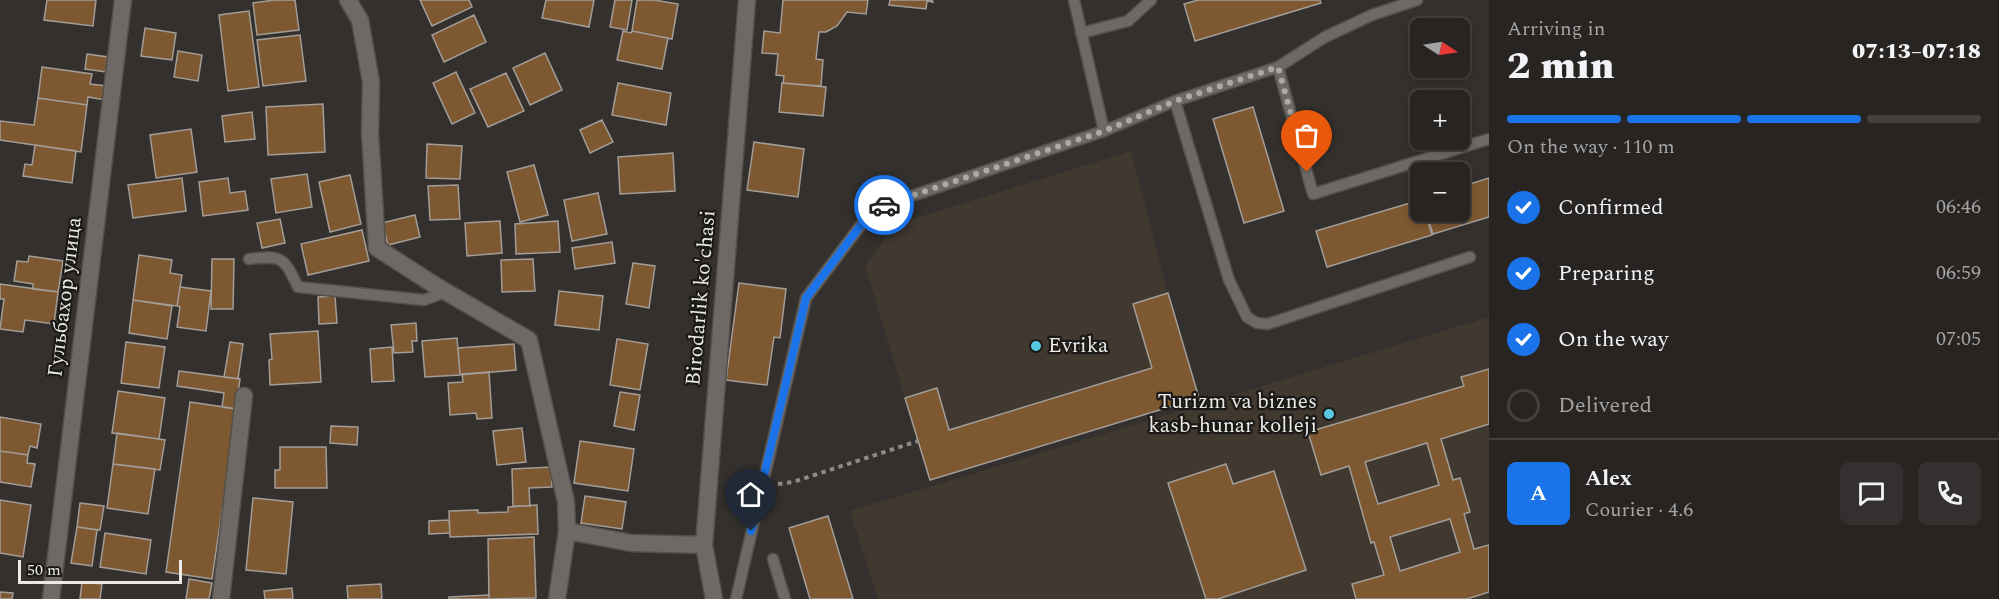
<!DOCTYPE html>
<meta charset="utf-8">
<style>
:root{--surface:#272422;--page:#33302f;--text:#f1f3f6;--muted:#a4a4a5;--line:#434140;--accent:#1a73e8}
body{margin:0;font-family:Spectral,serif;background:var(--page);color:var(--text);height:100vh;display:flex;flex-direction:column;font-size:22px;white-space:nowrap}
*{box-sizing:border-box;margin:0}
p{font-size:20px;color:var(--muted)}
.icon{flex:none;width:33px;height:33px;fill:none;stroke:currentColor;stroke-width:2;stroke-linecap:round;stroke-linejoin:round}
.map{position:relative;flex:1;overflow:hidden}
.drawer{display:flex;flex-direction:column;background:var(--surface);width:510px}
.drawer>*{flex:none}
.needle{width:39px;rotate:102deg}
.tools{position:absolute;left:1410px;top:18px;display:grid;gap:12px}
.tools a{display:grid;place-items:center;width:60px;height:60px;border-radius:9px;background:var(--surface);box-shadow:0 3px 9px #0003,0 0 0 2px var(--line);font-size:30px}
.scale{position:absolute;left:18px;bottom:15px;width:164px;box-sizing:border-box;padding-left:6px;border:3px solid #eceae7;border-top:0;font-size:16px;line-height:21px;white-space:nowrap;color:#eceae7;-webkit-text-stroke:4px #1b1917;paint-order:stroke}
.pin{position:absolute;display:grid;place-items:center;width:51px;height:51px;color:#fff;margin:-62px -26px;border-radius:50% 50% 50% 0;rotate:-45deg;box-shadow:0 0 6px #0007}
.pin .icon{rotate:45deg}
.courier{position:absolute;display:grid;place-items:center;width:60px;height:60px;margin:-30px;border:4px solid #1a73e8;border-radius:50%;background:#fff;color:#222;box-shadow:0 2px 8px #0007}
.head em{font-style:normal;font-weight:800}
.head div{display:flex;flex-direction:column-reverse}
.head{display:flex;align-items:center;justify-content:space-between;height:102px;padding:0 18px}
h1{font-size:39px;font-weight:800;line-height:45px}
.bar{display:grid;grid-template-columns:repeat(4,1fr);gap:9px 6px;align-content:center;height:72px;padding:0 18px}
.bar i{height:8px;border-radius:4px;background:var(--line)}
.bar .selected{background:var(--accent)}
.bar p{grid-column:span 4}
.line{display:flex;align-items:center;gap:15px;padding:0 18px;border-top:2px solid var(--line)}
.line div{flex:1}
.round{display:grid;place-items:center;flex:none;width:63px;height:63px;border-radius:9px;background:var(--page)}
ol{padding:0 18px;list-style:none}
li{display:flex;align-items:center;gap:18px;height:66px}
li p{margin-inline-start:auto}
li .icon{padding:6px;border-radius:50%;background:var(--accent);color:#fff;stroke-width:4}
li:last-child{color:var(--muted)}
li i{width:33px;height:33px;border:3px solid var(--line);border-radius:50%}
main{display:flex;flex:1;min-height:0}
.map>svg:first-child{display:block}
.built{fill:#413930}
.building{fill:#7e5831;stroke:#a29d99;stroke-width:1.5;fill-rule:evenodd}
.lines{fill:none;stroke-linecap:round;stroke-linejoin:round}
.service-casing{stroke:#524f4c;stroke-width:13}
.minor-casing{stroke:#524f4c;stroke-width:19}
.path{stroke:#8d8a87;stroke-width:4;stroke-dasharray:4.5 4.5;stroke-linecap:butt}
.service{stroke:#6e6965;stroke-width:10}
.minor{stroke:#6e6965;stroke-width:16}
.done{stroke:#aca9a6;stroke-width:6;stroke-dasharray:0 10.8}
.route{stroke:#1a73e8;stroke-width:8}
.poi-dot{fill:#58c9e3;stroke:#1b1917;stroke-width:2}
.labels{text-anchor:middle;dominant-baseline:central;stroke-width:4.5;stroke-linejoin:round;paint-order:stroke}
.street-label{font-size:21px;fill:#eceae7;stroke:#1b1917}
.poi-label{font-size:21px;fill:#eceae7;stroke:#1b1917;text-anchor:start}
</style>
<main>
<div class="map">
<svg width="1489" height="599" viewBox="0 0 1489 599">
<rect width="100%" height="100%" fill="#34302d"/>
<path class="built" d="M1131 151 1168 293 1199 398 930 480 865 266 894 225Z
M1489 317V599H878L850 511Z"/>
<path class="building" d="M47 0H96L93 26 44 20Z
M274 0H295L299 30 257 35 253 3Z
M420 0H469L472 7 432 26Z
M546 0H594L589 27 542 18Z
M615 0H632L627 30 610 27Z
M637 0H654L678 4 672 39 632 31Z
M783 0H868L866 14 847 12 837 26 826 32H819L816 59 823 60 821 86 783 83 784 76 776 75 778 54 762 53 764 31 780 33Z
M890 0H932L933 2 927 1 926 9 889 5Z
M1198 0H1320L1321 3 1195 41 1184 4Z
M249 11 259 87 228 91 219 15Z
M474 15 486 42 444 62 432 35Z
M145 28 176 33 172 60 141 56Z
M623 31 631 33 632 31 668 38 662 69 617 60Z
M300 35 306 81 263 86 257 40Z
M178 51 202 55 198 81 174 77Z
M545 53 562 90 530 105 513 68Z
M87 54 108 57 106 72 85 69Z
M42 67 92 74 90 84 107 86 105 100 88 97 87 105 38 98Z
M456 72 475 113 452 124 433 83Z
M506 73 524 111 488 127 470 89Z
M618 83 671 93 666 125 612 115Z
M782 83 826 87 823 116 779 112Z
M38 98 87 105 81 152 0 140V121L34 125Z
M323 104 325 152 268 155 266 107Z
M1253 107 1284 211 1244 223 1213 119Z
M252 112 255 139 225 142 222 116Z
M602 120 613 142 590 153 580 130Z
M191 129 197 172 156 178 150 135Z
M754 142 804 149 798 197 747 190Z
M427 144 462 146 460 179 426 178Z
M35 145 76 151 72 183 23 176 25 164 32 165Z
M673 153 675 191 620 194 618 157Z
M534 165 548 215 520 222 507 172Z
M307 174 312 207 276 213 271 179Z
M350 175 361 224 330 232 319 182Z
M182 178 186 211 133 218 128 185Z
M228 178 230 193 245 191 248 210 203 216 199 182Z
M1489 178V217L1433 234 1426 212H1460V187Z
M458 185 460 219 430 220 428 186Z
M598 193 607 234 572 241 564 200Z
M1420 200V212H1425L1432 235 1327 267 1316 231Z
M415 215 420 237 388 245 382 223Z
M280 219 285 243 262 248 257 223Z
M500 221 502 253 467 256 465 223Z
M558 221 560 252 516 254 515 224Z
M362 230 369 261 308 275 301 244Z
M612 242 615 263 575 269 572 248Z
M139 255 172 260 170 273 182 275 177 306 133 300Z
M29 256 63 261 58 292 33 289V284L14 281 17 261 28 262Z
M212 259H234L233 309H211Z
M533 259 535 291 502 292 501 260Z
M633 263 655 266 649 308 626 304Z
M739 283 786 289 780 338 774 337 767 385 726 380Z
M0 284 58 292 54 324 25 320 23 332 0 329 4 299H0Z
M180 287 211 291 206 331 177 327 180 307 177 306Z
M559 291 603 296 599 330 555 325Z
M1168 293 1199 398 930 480 905 398 937 388 949 430 1152 368 1133 304Z
M335 296 337 323 319 324 318 297Z
M133 300 172 306 167 339 129 333Z
M416 323 417 341H412L413 352 394 353 391 325Z
M318 331 321 382 270 385 269 360 272 359 270 334Z
M457 338 460 375 425 377 422 341Z
M617 339 648 344 640 390 610 385Z
M126 342 165 347 159 388 121 383Z
M230 342 243 344 238 379 224 377Z
M514 344 516 370 460 375 458 348Z
M392 347 394 381 372 382 370 349Z
M1489 369V424L1441 439 1453 480 1460 478 1470 512 1464 514 1474 549 1489 545V592L1467 599H1356L1352 584 1384 575 1374 542 1371 543 1349 466 1321 475 1308 432 1464 386 1461 377ZM1427 443 1439 485 1378 504 1365 462ZM1450 519 1460 552 1400 571 1390 537Z
M179 371 240 379 236 409 222 407 224 393 177 386Z
M489 372 492 418 477 419 476 413 450 415 448 383 463 382 462 374Z
M118 391 165 398 159 439 112 433Z
M620 392 640 395 634 430 614 426Z
M190 402 237 409 212 579 166 572Z
M0 417 41 424 37 448 30 446 28 455 0 451Z
M331 426 358 427 357 445 330 443Z
M522 428 526 462 497 465 493 431Z
M117 433 165 440 160 470 113 464Z
M580 441 634 449 628 491 574 483Z
M280 447H326L327 488H275V470H280Z
M0 451 28 455 27 463 35 464 31 487 0 482Z
M113 464 155 469 148 514 107 508Z
M1226 464 1233 484 1274 471 1306 570 1218 599H1206L1168 483Z
M551 467 552 487 529 488 530 506H513L512 469Z
M585 496 626 502 622 529 581 523Z
M253 498 293 502 286 574 246 570Z
M0 500 31 505 23 557 0 553Z
M80 503 104 506 100 530 77 527Z
M537 505 538 534 450 537 449 511 478 510V513L508 512V507Z
M828 516 853 599H810L789 528Z
M449 520 450 533 429 534V521Z
M77 527 97 530 92 566 71 563Z
M105 533 151 540 146 574 100 567Z
M534 537 536 598 489 599 488 539Z
M189 579 212 583 209 599H186Z
M82 582 102 584 100 599H80Z
M381 584 382 599H348L347 586Z
M292 588 293 599H265L264 591Z
M0 592 13 593 12 599H0Z
M489 595V599H497H449V597Z"/>
<g class="lines">
<defs>
<path id="service" d="M1074 0 1104 131
M1081 33 1128 21 1151 0
M1278 67 1325 37 1372 15 1417 0
M1175 101 1229 280 1247 317 1257 323 1268 324 1470 257
M249 259C283 255 284 258 298 287L424 300 446 292
M773 559 785 599
M736 599 806 298 873 209 1104 131 1175 101 1278 67 1313 194 1489 139"/>
<path id="minor" d="M348 0 360 20 371 82 370 133 377 248 436 286 529 340 566 502 567 531 557 599
M567 531 631 543 704 545
M51 599 123 0
M221 599 244 396
M714 599 704 545 747 0"/>
</defs>
<use href="#service" class="service-casing"/>
<use href="#minor" class="minor-casing"/>
<path class="path" d="M778 484 793 482 918 441"/>
<use href="#service" class="service"/>
<use href="#minor" class="minor"/>
</g>
<g class="lines">
<path class="done" d="M884 205 1104 131 1175 101 1278 67 1307 172"/>
<path class="route" d="M751 531 806 298 873 209 884 205"/>
</g>
<g class="poi-dot">
<circle cx="1036" cy="346" r="6"/>
<circle cx="1329" cy="414" r="6"/>
</g>
<g class="labels">
<g class="street-label">
<text transform="translate(65 297) rotate(-83)">Гульбахор улица</text>
<text transform="translate(701 298) rotate(-85)">Birodarlik ko'chasi</text>
</g>
<g class="poi-label">
<text x="1048" y="346">Evrika</text>
<text x="1317" y="402" text-anchor="end">Turizm va biznes<tspan x="1317" dy="24">kasb-hunar kolleji</tspan></text>
</g>
</g>
</svg>
<div class="tools">
<a><svg class="needle" viewBox="-14 -14 28 28"><path d="M0-13l5 13h-10z" fill="#e53935"/><path d="M0 13l5-13h-10z" fill="#a4a4a5"/></svg></a>
<a>+</a>
<a>−</a>
</div>
<div class="scale">50 m</div>
<div class="pin" style="left:1307px;top:172px;background:#ea580c"><svg class="icon" aria-label="bag" viewBox="0 0 24 24"><path d="M5 8h14l-1 12H6zM9 8a3 3 0 0 1 6 0"/></svg></div>
<div class="pin" style="left:751px;top:531px;background:#1f2937"><svg class="icon" aria-label="home" viewBox="0 0 24 24"><path d="M3 11l9-7 9 7M6 9v11h12V9"/></svg></div>
<div class="courier" style="left:884px;top:205px"><svg class="icon" aria-label="car" viewBox="0 0 24 24"><path d="M5 17H2v-5l4-1 3-4h7l3 4 3 1v5h-3M9 17h6M6 11h13"/><circle cx="7" cy="17" r="2"/><circle cx="17" cy="17" r="2"/></svg></div>
</div>
<section class="drawer">
<div class="head"><div><h1>2 min</h1><p>Arriving in</p></div><em>07:13–07:18</em></div>
<div class="bar"><i class="selected"></i><i class="selected"></i><i class="selected"></i><i></i><p>On the way · 110 m</p></div>
<ol>
<li><svg class="icon" aria-label="check" viewBox="0 0 24 24"><path d="M5 12l5 5 9-10"/></svg>Confirmed<p>06:46</p></li>
<li><svg class="icon" aria-label="check" viewBox="0 0 24 24"><path d="M5 12l5 5 9-10"/></svg>Preparing<p>06:59</p></li>
<li><svg class="icon" aria-label="check" viewBox="0 0 24 24"><path d="M5 12l5 5 9-10"/></svg>On the way<p>07:05</p></li>
<li><i></i>Delivered</li>
</ol>
<div class="line" style="height:108px"><b class="round" style="background:var(--accent);color:#fff">A</b><div><b>Alex</b><p>Courier · 4.6</p></div><a class="round"><svg class="icon" aria-label="chat" viewBox="0 0 24 24"><path d="M4 5h16v11H9l-5 4z"/></svg></a><a class="round"><svg class="icon" aria-label="phone" viewBox="0 0 24 24"><path d="M5 4h4l2 5-3 2q2 4 5 5l2-3 5 2v4C11 20 4 13 5 4z"/></svg></a></div>
</section>
</main>
